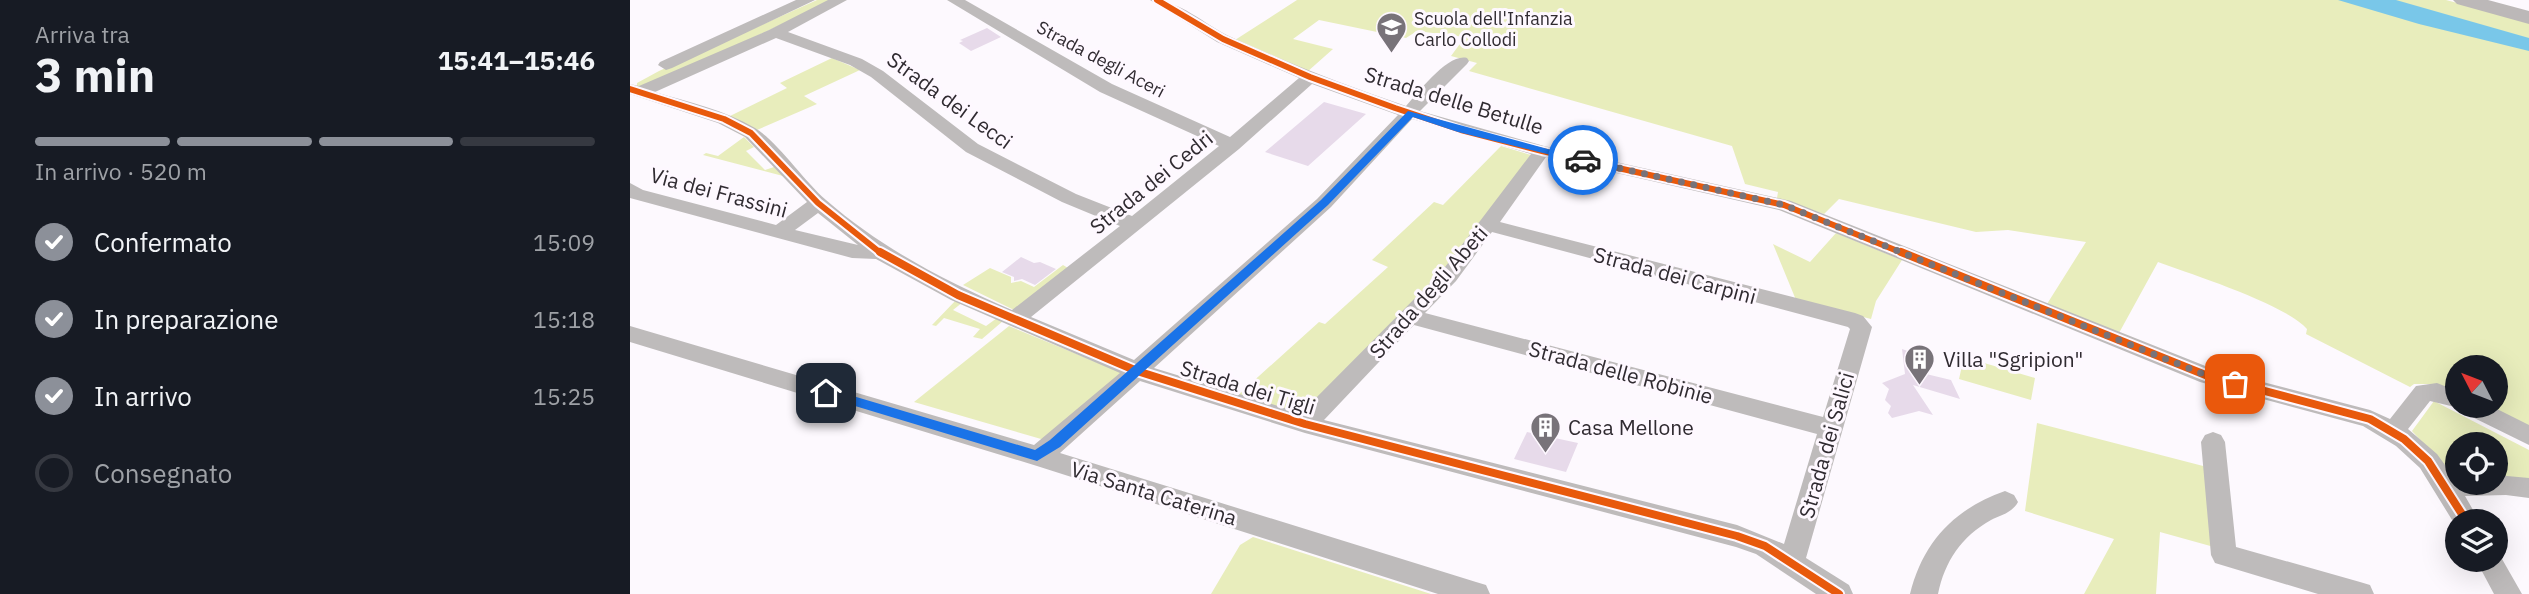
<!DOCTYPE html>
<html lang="it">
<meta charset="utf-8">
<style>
:root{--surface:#171b24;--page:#20242c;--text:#f1f3f6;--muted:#9ea1a6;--line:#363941;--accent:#8c9099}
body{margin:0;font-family:"IBM Plex Sans",sans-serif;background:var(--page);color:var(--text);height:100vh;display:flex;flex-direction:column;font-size:26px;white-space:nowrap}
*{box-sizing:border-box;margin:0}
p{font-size:23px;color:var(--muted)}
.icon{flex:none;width:38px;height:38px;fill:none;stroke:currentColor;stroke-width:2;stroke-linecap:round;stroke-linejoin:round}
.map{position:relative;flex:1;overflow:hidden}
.panel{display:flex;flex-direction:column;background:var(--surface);width:630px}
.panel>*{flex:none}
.needle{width:46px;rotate:312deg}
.controls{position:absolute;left:1815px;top:355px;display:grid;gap:14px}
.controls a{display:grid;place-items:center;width:63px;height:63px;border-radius:50%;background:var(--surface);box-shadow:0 7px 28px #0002;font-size:35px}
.pin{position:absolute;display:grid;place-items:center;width:60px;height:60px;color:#fff;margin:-30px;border-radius:14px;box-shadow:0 4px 10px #0006}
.courier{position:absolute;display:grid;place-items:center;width:70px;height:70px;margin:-35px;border:5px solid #1a73e8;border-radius:50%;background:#fff;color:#222;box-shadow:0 2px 9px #0007}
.summary em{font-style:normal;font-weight:700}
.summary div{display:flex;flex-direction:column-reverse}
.summary{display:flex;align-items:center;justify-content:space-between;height:119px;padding:0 35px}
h1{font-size:46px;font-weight:700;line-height:52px}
.bar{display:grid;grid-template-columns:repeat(4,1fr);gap:10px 7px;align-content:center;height:84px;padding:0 35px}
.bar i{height:9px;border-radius:5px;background:var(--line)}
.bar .on{background:var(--accent)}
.bar p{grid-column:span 4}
ol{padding:0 35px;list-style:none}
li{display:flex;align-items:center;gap:21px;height:77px}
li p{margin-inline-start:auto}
li .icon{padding:7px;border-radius:50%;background:var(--accent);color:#fff;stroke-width:4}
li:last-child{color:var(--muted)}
li i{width:38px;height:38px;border:4px solid var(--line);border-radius:50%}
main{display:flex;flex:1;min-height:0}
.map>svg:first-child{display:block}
.green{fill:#e8edbc}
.water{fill:#79c7e9}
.building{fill:#e7daea}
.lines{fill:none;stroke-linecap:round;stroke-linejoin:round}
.minor{fill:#bebbbb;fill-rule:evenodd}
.highway{fill:#bcb8b8;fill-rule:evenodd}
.cycleway-far1-casing{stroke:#fef8ff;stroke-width:10}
.cycleway-casing{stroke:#fef8ff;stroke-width:12}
.cycleway-far1{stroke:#e8590c;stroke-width:6}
.cycleway{stroke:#e8590c;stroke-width:8}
.route{fill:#1a73e8}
.done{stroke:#787379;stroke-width:7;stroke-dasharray:0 12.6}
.labels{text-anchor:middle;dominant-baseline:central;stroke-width:6;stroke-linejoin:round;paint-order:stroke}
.far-poi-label{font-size:18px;fill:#302b31;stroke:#fef8ff;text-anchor:start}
.far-street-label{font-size:18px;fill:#302b31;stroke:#fef8ff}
.street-label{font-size:21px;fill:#302b31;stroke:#fef8ff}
.poi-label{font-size:21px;fill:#302b31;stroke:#fef8ff;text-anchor:start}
</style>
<main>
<section class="panel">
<div class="summary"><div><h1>3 min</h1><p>Arriva tra</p></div><em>15:41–15:46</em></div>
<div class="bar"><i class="on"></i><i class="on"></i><i class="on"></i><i></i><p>In arrivo · 520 m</p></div>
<ol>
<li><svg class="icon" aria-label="check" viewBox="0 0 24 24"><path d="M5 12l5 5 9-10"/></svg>Confermato<p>15:09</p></li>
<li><svg class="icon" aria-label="check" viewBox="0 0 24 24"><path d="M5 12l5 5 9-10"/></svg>In preparazione<p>15:18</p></li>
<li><svg class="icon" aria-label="check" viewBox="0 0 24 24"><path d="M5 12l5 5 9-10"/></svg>In arrivo<p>15:25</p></li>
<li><i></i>Consegnato</li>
</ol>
</section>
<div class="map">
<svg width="1899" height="594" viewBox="0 0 1899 594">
<rect width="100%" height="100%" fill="#fdf9fe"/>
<path class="green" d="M187 0H204L19 86H7V83L29 71Z
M667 0H1816L1899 22V431L1851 406H1866V368H1827V394L1804 384H1784L1780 387 1676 334 1677 329C1657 305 1561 274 1528 262L1489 333 1417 304 1456 242 1378 230 1346 232 1209 199 1194 214 1147 198 1148 192 1115 184 1102 146 839 71 847 63 821 56 835 37 787 31 776 38 689 20 663 39 703 49 677 72 605 40Z
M202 58 230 70 174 96 187 104 127 130 100 116 157 88 150 83Z
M114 137 124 147 116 151 135 170 144 167 153 176 73 155 76 153 88 156Z
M871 146 901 155 817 267 669 416 608 395 689 322 695 324 758 267 742 260 804 202 813 205Z
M1206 233 1272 260 1246 301 1241 319 1166 300 1143 244 1180 262Z
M433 265 438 268 384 310 333 285 360 268 381 277V283L391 281 404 287Z
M327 299 333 302 323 310 356 326 367 318 373 321 352 339 343 337 350 329 314 318 306 326 302 325Z
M379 326 495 374 418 441 284 402Z
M1334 357 1405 378 1401 400 1329 379Z
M1804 401 1899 450V483L1866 479V444H1827V480L1782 431Z
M1407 423 1577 467 1584 547 1530 532 1526 594H1454L1484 539 1395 511Z
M623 537 801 594H581L610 545Z"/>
<path class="water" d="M1708 0H1766L1899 38V51L1789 24Z"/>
<path class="building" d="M357 28 371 37 341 51 329 43 333 41 330 40Z
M694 102 736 114 678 166 635 152Z
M391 257 404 263 410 262 426 269 405 285 392 279 384 281V277L372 272Z
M1272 349 1292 356V373L1321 380 1330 399 1283 385 1303 415 1289 411 1262 418 1258 413 1261 406 1255 400 1259 389 1252 383 1275 374Z
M897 432 948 443 936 472 884 459Z"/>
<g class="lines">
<path class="minor" d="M166 0H185L42 68 36 70 28 65 30 62Z
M198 0H217L158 32 232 59 253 71 348 144 446 194 502 216 589 146 470 92 317 0H335L482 84 600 137 669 78 587 42 520 0C551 0 573 24 601 37 658 63 717 86 776 106 789 92 818 53 837 58L839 61 837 64 790 111 914 146 1161 201 1583 369 1740 410 1760 419 1786 386 1807 383 1827 391V406H1861L1899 425V445L1832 412 1829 408 1800 401 1778 429 1807 454 1823 476H1827V483H1866V475L1899 478V498L1876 495 1835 496 1850 522H1827V528L1790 468 1766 446 1733 426 1570 382 1149 210 916 157 870 222 1225 313 1233 316 1242 327 1176 558 1219 585 1223 594H1186L1126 554 1106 547 675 433 510 381 430 453 846 582 856 585 860 594H808L407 466 0 342V326L404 445 490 373 321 300 246 259 222 258 0 198V183L13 190 146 225 177 202 115 137 88 123 0 94V84L9 86 139 30ZM146 38 220 65 241 77 336 152 432 202 490 226 382 310C315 281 251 248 196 200 173 180 149 143 125 128 95 110 58 102 25 92ZM682 84 768 115 687 199 504 360 401 317 609 149ZM782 119 901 154 812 271 671 413 524 368 701 207ZM188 213 228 245 165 230ZM862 232 1218 327 1220 329 1193 417 795 313 826 281ZM784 325 1187 434 1154 544 1107 525 694 420Z
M1583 432 1591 435 1595 442 1606 547 1730 582 1740 585 1744 594H1688L1585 563 1581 555 1571 442 1575 435Z
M1375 491 1384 495 1388 502C1382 513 1371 515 1361 520 1331 537 1315 561 1308 594H1280C1293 542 1324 509 1375 491Z
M1866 551 1868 552 1892 594H1864L1846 560H1866Z"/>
<path class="highway" d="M1823 0H1858L1899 11V24L1827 4Z"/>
<defs>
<path id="cycleway-far1" d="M527 0 593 39 680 77 765 108 831 130 912 151 1154 205 1275 254
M0 89 94 119 121 133 188 203 252 254"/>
<path id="cycleway" d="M250 252 328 295 507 371 675 424 1107 536 1135 546 1209 594
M1271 252 1578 376 1740 419 1774 439 1798 461 1837 522"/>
</defs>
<use href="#cycleway-far1" class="cycleway-far1-casing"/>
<use href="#cycleway" class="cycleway-casing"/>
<use href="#cycleway-far1" class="cycleway-far1"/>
<use href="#cycleway" class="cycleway"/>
</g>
<path class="route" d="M778 111 958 160 953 163 828 132 783 117 698 205 430 447 407 461 192 396 190 393 196 388 405 450 420 440 691 200Z"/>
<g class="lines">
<path class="done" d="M953 160 1154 205 1578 376 1605 384"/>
</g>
<defs>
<symbol id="school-pin" viewBox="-11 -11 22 30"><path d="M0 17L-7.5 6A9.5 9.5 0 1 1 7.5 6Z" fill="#787379" stroke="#fef8ff"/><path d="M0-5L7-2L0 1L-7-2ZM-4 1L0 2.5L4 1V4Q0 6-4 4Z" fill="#fff"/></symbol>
<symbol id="building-pin" viewBox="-11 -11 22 30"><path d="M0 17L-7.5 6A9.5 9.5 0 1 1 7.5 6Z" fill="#787379" stroke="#fef8ff"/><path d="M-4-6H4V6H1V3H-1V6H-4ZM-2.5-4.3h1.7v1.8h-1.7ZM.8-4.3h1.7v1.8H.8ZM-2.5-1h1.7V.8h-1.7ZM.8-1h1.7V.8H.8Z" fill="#fff"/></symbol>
</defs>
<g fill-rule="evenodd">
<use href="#school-pin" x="744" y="10" width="35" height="47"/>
<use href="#building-pin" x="1272" y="342" width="35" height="47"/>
<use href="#building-pin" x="898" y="410" width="35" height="47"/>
</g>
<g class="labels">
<g class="far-poi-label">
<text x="784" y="18">Scuola dell'Infanzia<tspan x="784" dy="21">Carlo Collodi</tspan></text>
</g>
<g class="far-street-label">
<text transform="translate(471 59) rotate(28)">Strada degli Aceri</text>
</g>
<g class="street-label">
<text transform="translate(320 100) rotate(36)">Strada dei Lecci</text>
<text transform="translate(824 100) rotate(17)">Strada delle Betulle</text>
<text transform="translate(521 182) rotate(-39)">Strada dei Cedri</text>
<text transform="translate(89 192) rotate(15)">Via dei Frassini</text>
<text transform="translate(1045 275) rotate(15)">Strada dei Carpini</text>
<text transform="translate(798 292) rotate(-49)">Strada degli Abeti</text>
<text transform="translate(991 372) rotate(15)">Strada delle Robinie</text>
<text transform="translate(618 387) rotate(17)">Strada dei Tigli</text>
<text transform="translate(1196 445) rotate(-74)">Strada dei Salici</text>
<text transform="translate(524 493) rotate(17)">Via Santa Caterina</text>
</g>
<g class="poi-label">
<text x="1313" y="359">Villa "Sgripion"</text>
<text x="938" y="427">Casa Mellone</text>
</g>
</g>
</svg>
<div class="controls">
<a><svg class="needle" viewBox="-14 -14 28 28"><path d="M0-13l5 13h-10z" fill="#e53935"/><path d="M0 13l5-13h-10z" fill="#9ea1a6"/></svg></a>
<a><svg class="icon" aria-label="locate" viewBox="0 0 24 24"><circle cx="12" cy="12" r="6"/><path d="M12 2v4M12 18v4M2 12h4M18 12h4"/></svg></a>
<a><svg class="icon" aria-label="layers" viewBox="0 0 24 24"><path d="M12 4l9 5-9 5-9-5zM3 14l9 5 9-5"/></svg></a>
</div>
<div class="pin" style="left:1605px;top:384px;background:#ea580c"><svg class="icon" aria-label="bag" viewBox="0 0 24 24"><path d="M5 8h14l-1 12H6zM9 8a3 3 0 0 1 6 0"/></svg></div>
<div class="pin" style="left:196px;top:393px;background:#1f2937"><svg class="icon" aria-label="home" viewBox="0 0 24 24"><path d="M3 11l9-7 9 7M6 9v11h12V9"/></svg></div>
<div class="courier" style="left:953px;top:160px"><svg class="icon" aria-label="car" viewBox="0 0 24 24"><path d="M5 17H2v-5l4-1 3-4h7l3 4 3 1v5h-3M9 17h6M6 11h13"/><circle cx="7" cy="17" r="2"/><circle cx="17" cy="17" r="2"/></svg></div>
</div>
</main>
